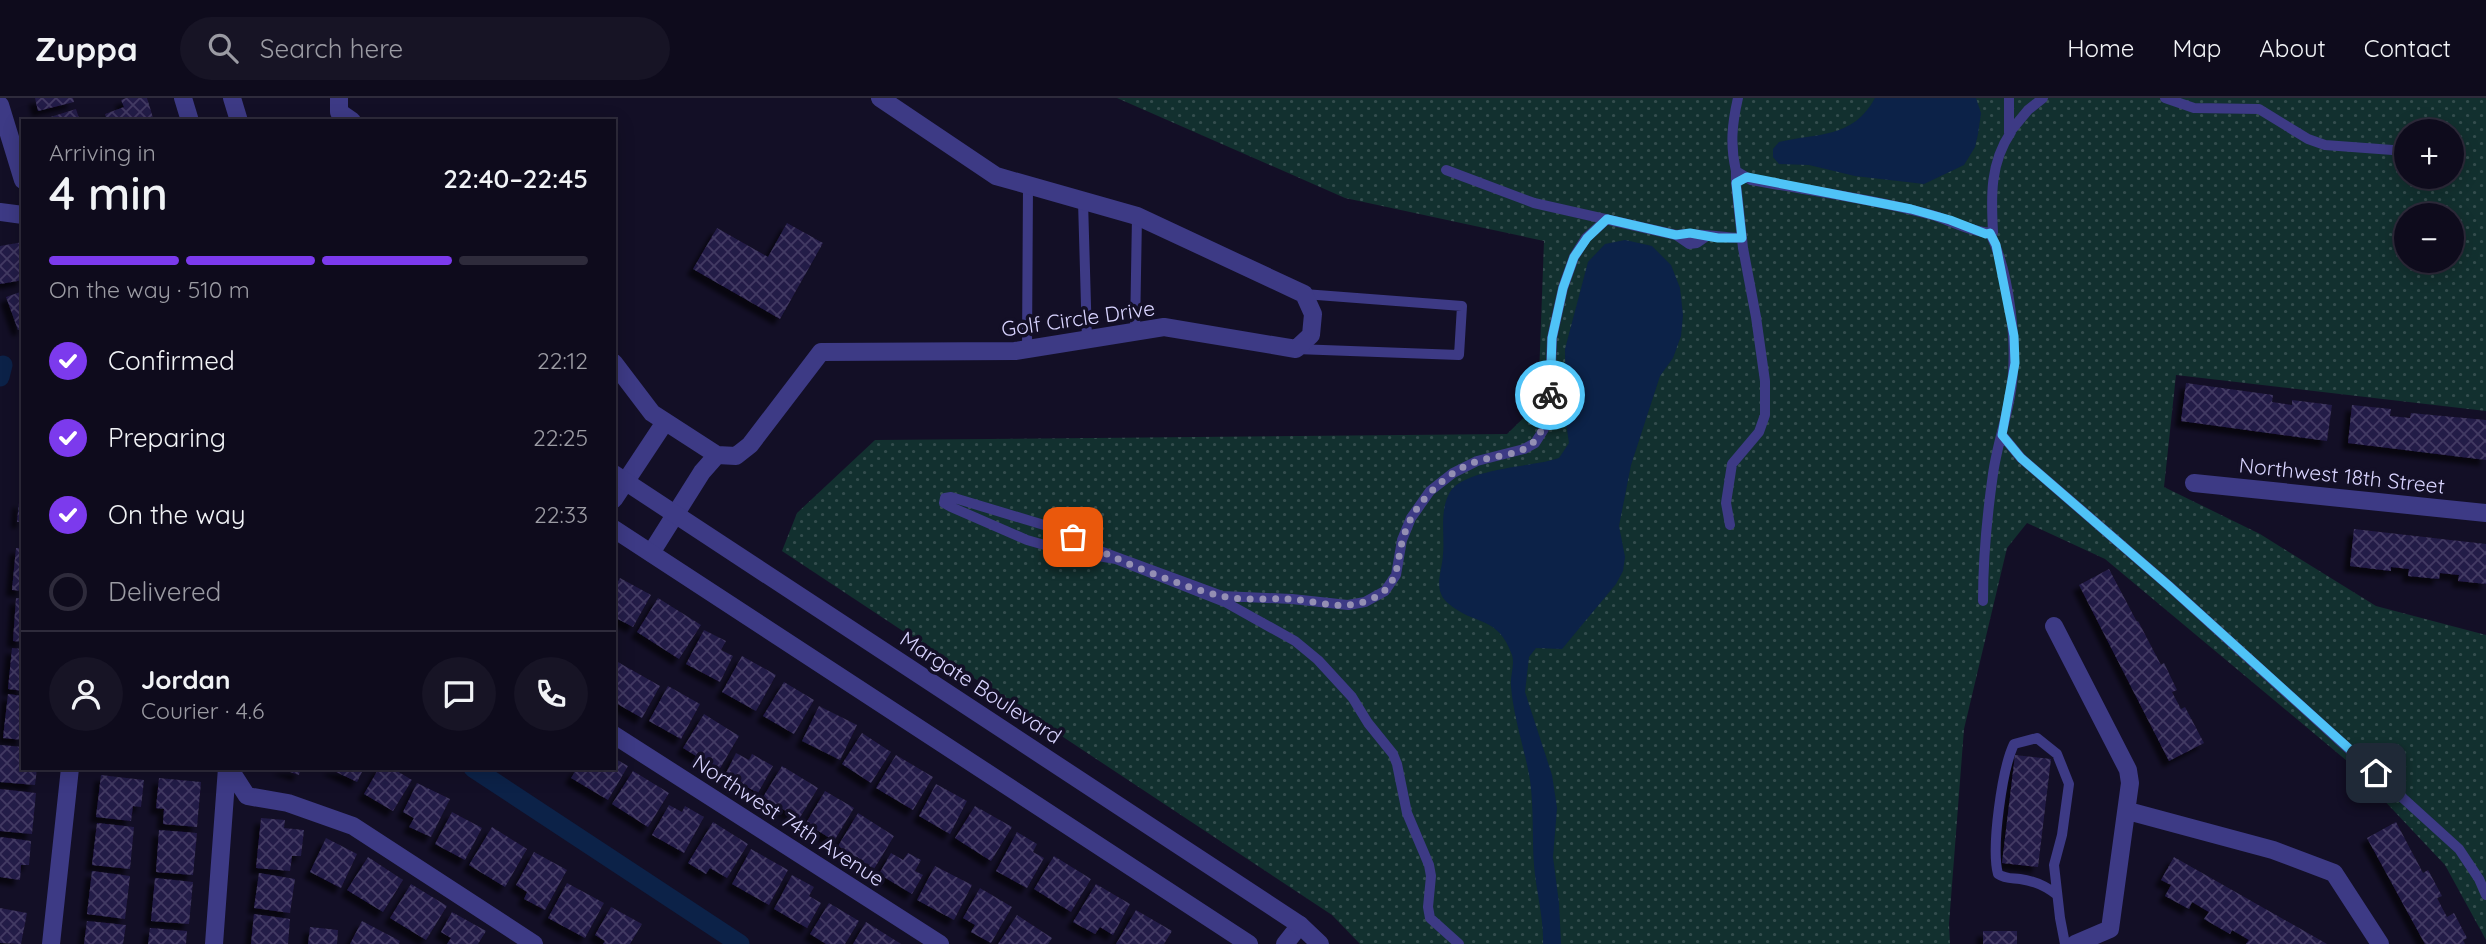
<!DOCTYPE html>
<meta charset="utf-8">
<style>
:root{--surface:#0e0b1c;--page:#171425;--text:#f1f3f6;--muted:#9b9ba3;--line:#2e2b3b;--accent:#7c3aed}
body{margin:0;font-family:Quicksand,sans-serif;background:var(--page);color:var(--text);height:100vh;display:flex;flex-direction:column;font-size:26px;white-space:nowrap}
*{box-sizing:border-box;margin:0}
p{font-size:23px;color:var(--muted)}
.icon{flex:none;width:38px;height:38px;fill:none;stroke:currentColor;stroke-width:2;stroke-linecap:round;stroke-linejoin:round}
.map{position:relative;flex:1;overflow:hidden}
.side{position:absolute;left:21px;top:21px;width:595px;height:651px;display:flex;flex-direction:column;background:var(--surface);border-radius:0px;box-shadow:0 4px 18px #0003,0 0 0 2px var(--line)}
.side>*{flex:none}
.tools{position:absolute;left:2394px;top:21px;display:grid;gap:14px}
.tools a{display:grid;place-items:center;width:70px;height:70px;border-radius:50%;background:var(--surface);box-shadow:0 4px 18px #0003,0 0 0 2px var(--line);font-size:35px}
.pin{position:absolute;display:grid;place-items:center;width:60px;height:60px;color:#fff;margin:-30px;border-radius:14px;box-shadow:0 4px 10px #0006}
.courier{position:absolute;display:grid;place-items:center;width:70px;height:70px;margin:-35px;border:5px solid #4fc3f7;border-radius:50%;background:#fff;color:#222;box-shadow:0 2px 9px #0007}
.head em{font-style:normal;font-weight:600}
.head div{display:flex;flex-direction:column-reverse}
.head{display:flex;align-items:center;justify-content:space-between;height:119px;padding:0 28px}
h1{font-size:46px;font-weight:600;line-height:52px}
.bar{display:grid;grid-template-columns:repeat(4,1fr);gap:10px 7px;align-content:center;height:84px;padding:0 28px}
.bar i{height:9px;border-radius:5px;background:var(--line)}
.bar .active{background:var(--accent)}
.bar p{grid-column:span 4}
.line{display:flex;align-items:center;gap:18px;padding:0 28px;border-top:2px solid var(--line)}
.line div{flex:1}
.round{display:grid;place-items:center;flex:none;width:74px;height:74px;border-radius:37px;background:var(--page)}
ol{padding:0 28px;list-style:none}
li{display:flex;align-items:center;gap:21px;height:77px}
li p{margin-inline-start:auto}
li .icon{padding:7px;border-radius:50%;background:var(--accent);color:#fff;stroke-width:4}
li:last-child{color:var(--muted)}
li i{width:38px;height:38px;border:4px solid var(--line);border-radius:50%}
header{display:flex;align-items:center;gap:42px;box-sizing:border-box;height:98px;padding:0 35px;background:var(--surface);border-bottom:2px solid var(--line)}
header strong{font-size:33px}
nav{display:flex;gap:38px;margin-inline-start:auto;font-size:24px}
.search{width:490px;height:63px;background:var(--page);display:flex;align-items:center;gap:18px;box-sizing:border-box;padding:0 24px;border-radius:38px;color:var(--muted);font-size:26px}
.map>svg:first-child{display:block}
.grass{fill:url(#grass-dots);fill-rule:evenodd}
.water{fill:#0c2248}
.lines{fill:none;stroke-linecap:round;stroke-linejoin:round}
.canal{stroke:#0c2248;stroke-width:19}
.building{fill:url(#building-cross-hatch);filter:url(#shadow)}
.service{stroke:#3d3a85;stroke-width:10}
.minor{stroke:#3d3a85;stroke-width:18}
.tertiary{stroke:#3d3a85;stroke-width:18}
.done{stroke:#948fb3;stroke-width:7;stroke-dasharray:0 12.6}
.route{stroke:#4fc3f7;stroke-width:9}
.labels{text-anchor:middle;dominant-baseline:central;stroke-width:7;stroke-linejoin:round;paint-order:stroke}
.street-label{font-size:21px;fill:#d9d4ff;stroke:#130f26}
</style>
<header>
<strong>Zuppa</strong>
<div class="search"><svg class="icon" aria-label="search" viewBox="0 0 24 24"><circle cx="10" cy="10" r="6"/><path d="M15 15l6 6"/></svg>Search here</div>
<nav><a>Home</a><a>Map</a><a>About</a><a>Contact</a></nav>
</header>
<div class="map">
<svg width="2486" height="846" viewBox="0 0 2486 846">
<defs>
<pattern id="grass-dots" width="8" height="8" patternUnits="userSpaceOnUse" patternTransform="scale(1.75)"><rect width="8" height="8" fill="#12302f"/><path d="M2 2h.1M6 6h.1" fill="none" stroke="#344d4e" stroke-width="1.8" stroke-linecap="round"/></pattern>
<pattern id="building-cross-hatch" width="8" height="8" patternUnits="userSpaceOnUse" patternTransform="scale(1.75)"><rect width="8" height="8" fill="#241b47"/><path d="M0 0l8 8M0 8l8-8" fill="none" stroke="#433b63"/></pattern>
<filter id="shadow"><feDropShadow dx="-6" dy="6" stdDeviation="2" flood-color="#0009"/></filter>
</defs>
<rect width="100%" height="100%" fill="#130f26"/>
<path class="grass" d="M1117 0H2486V313L2176 277 2164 389 2260 436 2376 508 2486 537V842L2445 767 2347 663 2105 461 2027 425 2007 450 1964 631 1949 826 1950 846H1360L1332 817 782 453 797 415 875 342 1507 336 1538 306 1544 143 1345 100ZM2406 33H2452V79H2406ZM2406 117H2452V163H2406Z"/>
<path class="water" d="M1875 0H1976L1981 15 1978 36 1975 49 1964 67 1924 86 1855 78 1809 67 1779 66 1773 59V51L1779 44C1817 35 1853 41 1875 0Z
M1625 142 1652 148 1671 167 1680 190 1683 217 1681 238 1673 260 1660 278 1631 367 1619 428 1625 459 1623 473 1616 486 1562 551 1536 550 1529 559 1525 594 1552 677 1557 710 1553 759 1559 805 1561 846H1543C1544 820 1536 793 1534 767 1532 739 1534 711 1530 682 1525 652 1513 618 1511 588 1510 578 1515 567 1512 557 1498 517 1475 528 1449 506 1432 493 1442 474 1443 457 1445 437 1439 413 1450 394 1465 370 1534 369 1559 360L1569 345 1566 325 1565 251 1588 164 1605 146Z"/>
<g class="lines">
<path class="canal" d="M0 279 3 267
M473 670 740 846"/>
</g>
<path class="building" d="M35 0H73L74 4 38 13Z
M126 0H147L154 23H107L105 16 124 9 121 2Z
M76 11 80 23H41V22Z
M787 125 823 145 780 221 693 171 717 130 768 159Z
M23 144V182L0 186V148Z
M23 193V231L18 232 6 199Z
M2186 285 2273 297 2272 304 2292 307V302L2332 307 2327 343 2181 323Z
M2352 307 2391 311 2390 318 2410 320 2411 315 2486 322V362L2348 345Z
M19 404H23V424H17Z
M2354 431 2486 446V486L2458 483 2459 477 2440 475 2439 481 2408 478 2409 471 2391 469V473L2350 468Z
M16 450H23V493L12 492Z
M2109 471 2137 524 2138 523 2161 567 2164 565 2177 592 2172 594 2181 611 2185 609 2204 645 2169 663 2079 487Z
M620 480 651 497 633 529 614 519V490Z
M16 500 23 501V544L13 543Z
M658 500 701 527 679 561 637 534Z
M704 532 726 543 721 552 733 558 720 584 686 566Z
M12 550 23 551V593L8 591Z
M742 558 776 577 756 613 722 594Z
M616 563 660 588 642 620 614 604V567Z
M784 584 814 602 794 636 763 618Z
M668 588 700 606 681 641 649 623Z
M8 596 23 598V642L3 640Z
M819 608 857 627 840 662 802 643Z
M704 616 739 638 719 672 683 650Z
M862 635 891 654 871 685 842 666Z
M0 647 23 649V670H37L35 687 0 684Z
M736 655 749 662 752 656 773 668 758 695 725 677Z
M896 657 933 679 913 712 876 690Z
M2015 657 2051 661 2038 769 2002 765Z
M614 660 628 668 608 702 571 680 577 670H614Z
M782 668 818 690 799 721 763 699Z
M278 670H301L299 677Z
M328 670H364L357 684Z
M379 670H392L412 682 393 713 364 696Z
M633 673 669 695 648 729 612 706Z
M101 677 144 682 141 709 133 708 131 723 96 719Z
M159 680 201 684 197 729 163 726 164 711 156 710Z
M417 685 450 701 431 739 409 729 414 720 403 714Z
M936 686 967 703 950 736 919 718Z
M0 691 36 695 32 736 0 733Z
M825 693 854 710 834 743 806 725Z
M669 707 682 714 685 708 704 719 684 755 652 737Z
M975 708 1012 729 991 763 955 740Z
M452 714 482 730 465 762 435 746Z
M858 715 894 738 874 771 838 748Z
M261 720 285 722 284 730 304 732 301 758H292L290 773 256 770Z
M713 724 748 746 727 780 710 770 706 776 688 765Z
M2396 724 2423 775 2428 772 2442 798 2437 800 2447 819 2454 815 2467 840 2463 842 2465 846H2425L2367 740Z
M97 725 134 729 130 771 92 767Z
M492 729 527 751 505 789 469 767Z
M159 732 197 735 193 777 156 774Z
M1017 734 1037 746 1033 754 1044 760 1027 790 996 773Z
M0 739 31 743 29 767H21L20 782 0 779Z
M326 740 357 756 341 790 310 774Z
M751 751 788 772 769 807 732 786Z
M534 754 567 772 545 812 524 801 527 794 516 787Z
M891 755 903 762 908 755 921 762 915 773 923 777 912 796 879 776Z
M1054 758 1091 781 1071 814 1034 791Z
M368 759 403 782 383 814 347 792Z
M2174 759 2327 846H2246L2249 842 2232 832 2230 836 2204 821 2209 814 2192 804 2189 811 2165 798 2171 787 2161 782Z
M935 768 972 787 954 822 917 802Z
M92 773 130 778 125 821 87 816Z
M259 775 295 781 290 815 254 810Z
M792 777 814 789 809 798 821 805 807 830 774 811Z
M155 780 193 784 189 826 151 823Z
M567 785 604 805 585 840 548 820Z
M411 786 447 808 426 842 390 820Z
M1096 786 1130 806 1113 837 1100 829 1095 836 1073 824Z
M980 790 1012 809 991 845 971 834 975 827 963 820Z
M829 805 859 823 845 846H826L810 836Z
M611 809 642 826 630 846H603L605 843 595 837Z
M0 810 27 815 21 846 0 845Z
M1136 812 1172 833 1164 846H1116Z
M452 814 486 833 478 846H447L451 840 441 834Z
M254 816 290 821 288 846H251Z
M1017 817 1052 840 1048 846H998Z
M87 823 126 827 123 846H84Z
M362 823 400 843 399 846H350Z
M866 824 882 834 901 846H853Z
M310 829 338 832 337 846H308Z
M150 830 187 833 186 846H148Z
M1983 833H2017V846H1983Z"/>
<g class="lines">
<path class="service" d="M1738 0C1732 26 1730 47 1736 73L1751 82C1811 93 1873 101 1932 117 1947 121 1980 138 1993 134 1991 98 1990 65 2011 34
M2009 0V35L2028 12 2043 0
M2165 0 2194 10 2259 11 2308 41 2325 47 2406 53
M1446 72 1534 105 1676 137C1698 134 1720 140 1742 140
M1083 103 1087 242
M1676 137 1689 146 1697 145 1707 138
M1135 234 1137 118
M1027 251 1028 87
M1296 251 1459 257 1462 208 1304 196
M2002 337 2021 360 2169 488 2459 751 2479 781 2486 797
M1730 427 1726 405 1732 366 1759 334 1765 317V283L1756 219 1743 150 1736 85V73
M1983 503C1983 461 1987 418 1993 376 1997 347 2007 320 2011 292 2018 248 2010 176 1990 135
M2057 797C2046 788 2035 783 2020 781 2012 780 2005 781 1998 776 1991 750 2002 671 2014 646L2037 640 2057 656 2069 686 2062 737 2054 767 2060 820 2065 846
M1459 846 1430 820 1428 809 1431 778 1429 767 1407 715 1397 666 1393 656 1368 625 1352 599 1318 562 1295 543 1225 504 1116 461 1062 452 1027 442 951 409 944 405 945 400 951 399 1054 430 1097 452 1222 498 1292 501 1348 507 1365 504 1385 493 1396 477 1402 442 1411 420 1430 393 1453 375 1477 363 1524 351 1535 345 1544 331 1550 294 1552 240 1563 190 1574 159 1586 140 1607 121"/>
<path class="minor" d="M339 0V14L352 23
M0 7 23 82
M0 114 23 117
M614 265 652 315 717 357 736 358 750 347 821 254 1015 253 1164 229 1296 251 1311 237 1313 216 1304 196 1137 118 996 78 880 0
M2194 385 2486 415
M614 401 665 324
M651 455 702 374 717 357
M2054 528 2128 672 2130 685 2110 831 2075 846
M614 637 940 846
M229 670 247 698 288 705 353 728 534 846
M2128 713 2273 752 2334 775 2380 846
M51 846 70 670
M214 846 227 670
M1285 846 1300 827"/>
<path class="tertiary" d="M183 0 190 23
M232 0 239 23
M614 376 1300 827 1320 846
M614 431 1249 846"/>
</g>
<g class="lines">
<path class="done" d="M1073 439C1116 462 1173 486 1221 498 1243 503 1268 500 1290 501 1309 502 1330 509 1349 507 1361 506 1379 500 1387 490 1400 475 1397 459 1403 441 1410 414 1428 394 1449 378 1498 341 1541 380 1550 297"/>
<path class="route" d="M1550 297 1552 240 1563 190 1574 159 1587 140 1607 121 1676 137 1690 135 1718 140H1742L1736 85 1747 79 1911 111 1950 122 1986 136 1990 135 1996 147 2014 238 2015 265 2002 337 2021 360 2169 488 2376 675"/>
</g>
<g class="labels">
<g class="street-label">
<text transform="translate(1078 220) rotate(-8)">Golf Circle Drive</text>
<text transform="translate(2342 377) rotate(6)">Northwest 18th Street</text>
<text transform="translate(981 589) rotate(33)">Margate Boulevard</text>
<text transform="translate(789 722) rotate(33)">Northwest 74th Avenue</text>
</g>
</g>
</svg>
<div class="tools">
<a>+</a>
<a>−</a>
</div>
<div class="pin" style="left:1073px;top:439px;background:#ea580c"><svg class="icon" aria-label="bag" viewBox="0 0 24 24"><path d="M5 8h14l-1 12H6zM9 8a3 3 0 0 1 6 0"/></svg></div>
<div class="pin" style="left:2376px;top:675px;background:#1f2937"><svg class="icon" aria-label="home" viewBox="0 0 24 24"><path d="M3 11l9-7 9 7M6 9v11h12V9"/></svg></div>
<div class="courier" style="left:1550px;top:297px"><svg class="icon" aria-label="bike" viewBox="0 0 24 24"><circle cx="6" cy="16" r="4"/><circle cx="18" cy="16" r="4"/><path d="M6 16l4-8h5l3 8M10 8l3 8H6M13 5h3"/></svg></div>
<section class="side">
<div class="head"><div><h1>4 min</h1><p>Arriving in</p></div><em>22:40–22:45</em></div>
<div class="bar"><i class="active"></i><i class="active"></i><i class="active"></i><i></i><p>On the way · 510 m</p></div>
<ol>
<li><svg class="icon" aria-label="check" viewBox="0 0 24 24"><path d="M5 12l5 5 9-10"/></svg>Confirmed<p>22:12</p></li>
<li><svg class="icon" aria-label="check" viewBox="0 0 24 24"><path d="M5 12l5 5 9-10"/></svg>Preparing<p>22:25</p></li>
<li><svg class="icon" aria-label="check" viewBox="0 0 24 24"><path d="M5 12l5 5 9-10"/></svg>On the way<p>22:33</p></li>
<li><i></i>Delivered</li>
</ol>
<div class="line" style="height:126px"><a class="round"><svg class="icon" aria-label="person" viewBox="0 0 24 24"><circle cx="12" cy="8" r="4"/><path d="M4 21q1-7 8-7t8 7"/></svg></a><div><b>Jordan</b><p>Courier · 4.6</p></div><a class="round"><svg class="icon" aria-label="chat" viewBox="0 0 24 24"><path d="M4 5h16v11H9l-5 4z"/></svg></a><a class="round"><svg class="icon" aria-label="phone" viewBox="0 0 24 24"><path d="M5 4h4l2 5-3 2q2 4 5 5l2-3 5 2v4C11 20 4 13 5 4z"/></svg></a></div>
</section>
</div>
